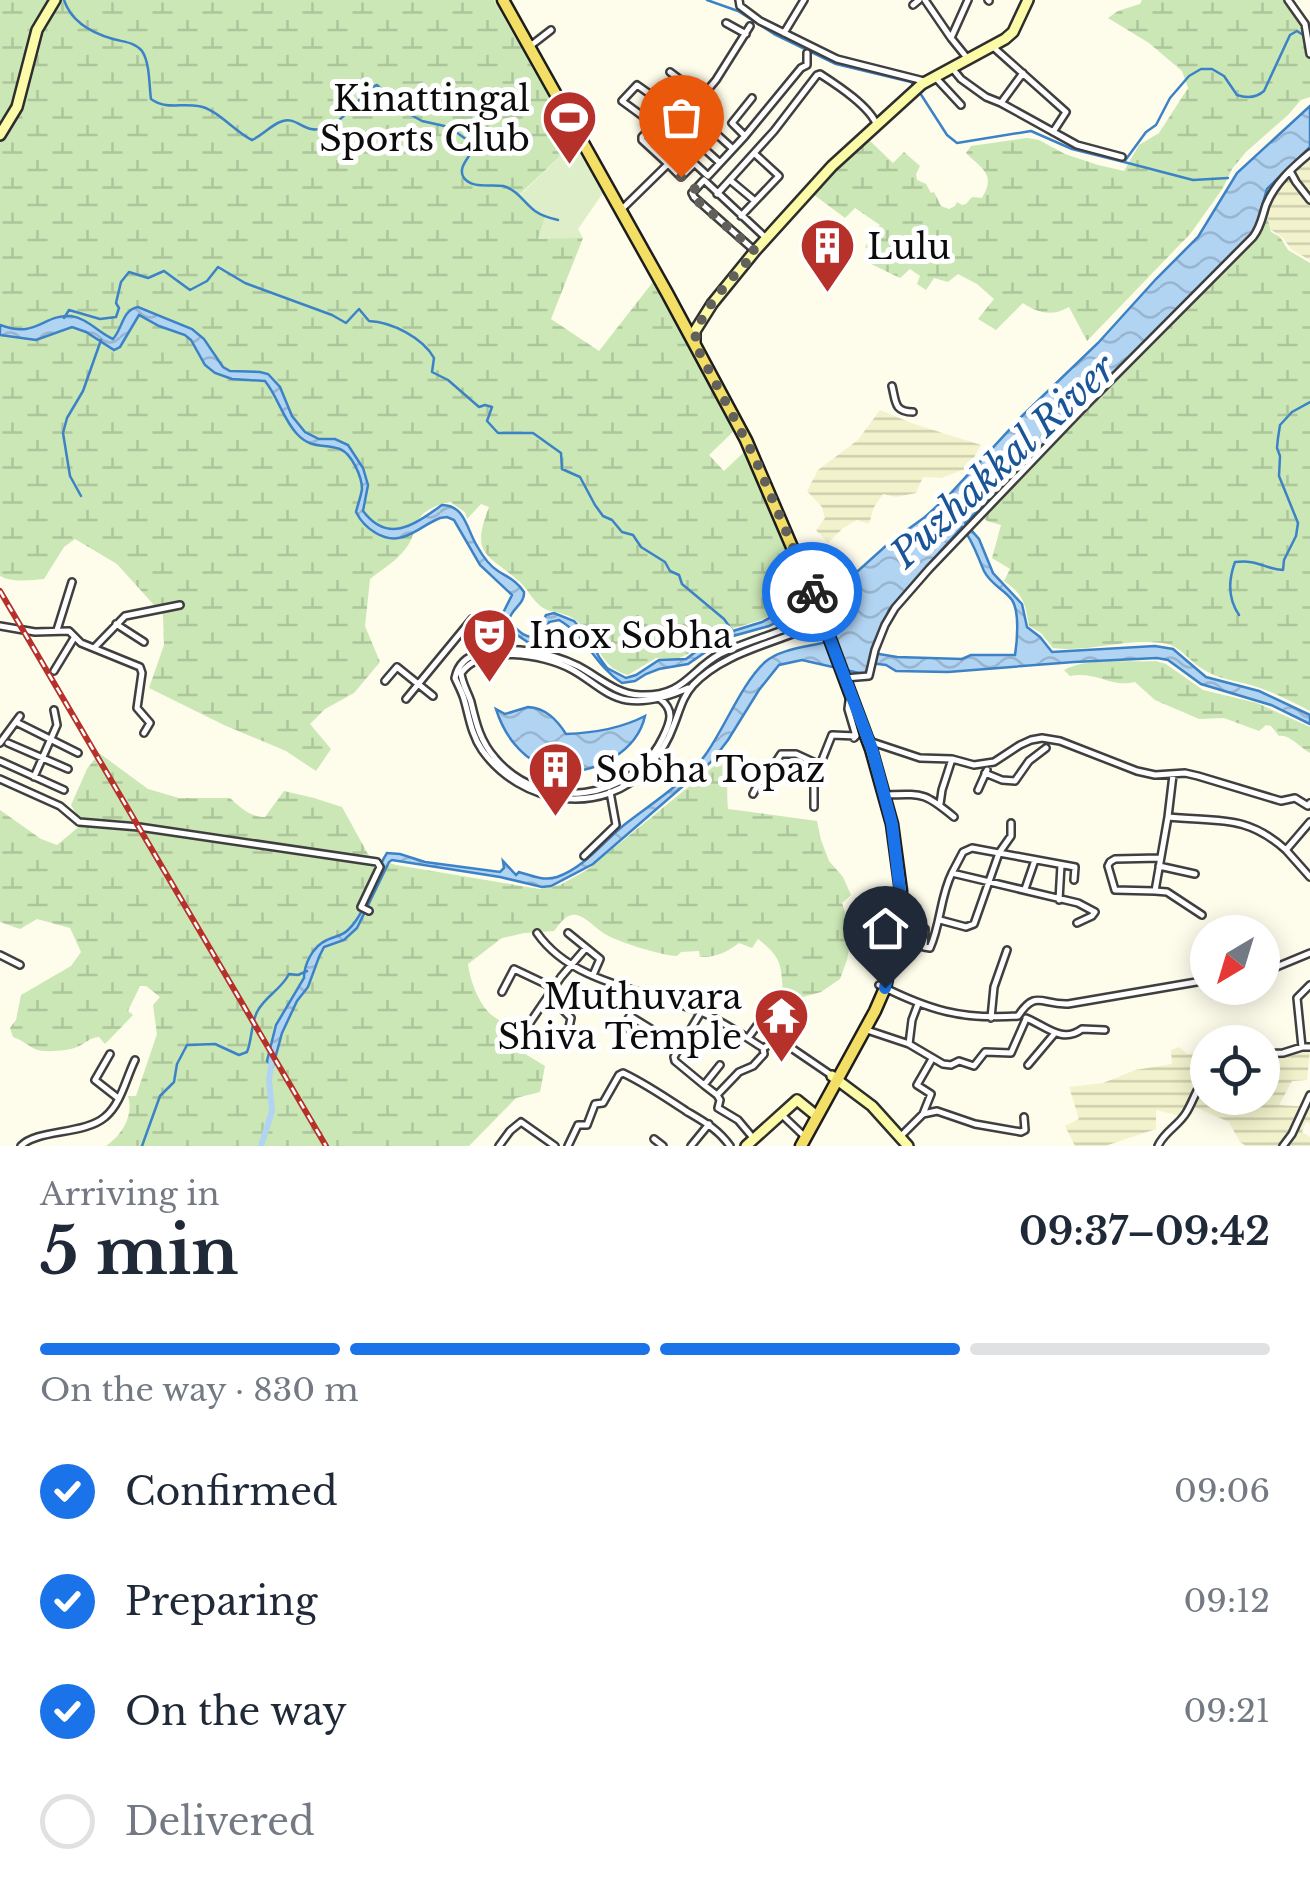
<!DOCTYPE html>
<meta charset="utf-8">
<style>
:root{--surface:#fff;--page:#f2f2f3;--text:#1f2937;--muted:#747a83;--line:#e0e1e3;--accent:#1a73e8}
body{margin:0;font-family:"Libre Baskerville",serif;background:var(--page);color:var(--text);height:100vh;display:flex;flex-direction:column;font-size:38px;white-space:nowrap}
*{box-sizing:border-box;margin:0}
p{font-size:32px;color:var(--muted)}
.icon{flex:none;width:55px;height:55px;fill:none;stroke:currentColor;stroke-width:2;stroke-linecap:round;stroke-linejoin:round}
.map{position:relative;height:1146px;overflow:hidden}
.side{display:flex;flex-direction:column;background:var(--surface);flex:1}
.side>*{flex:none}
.needle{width:65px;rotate:218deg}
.fabs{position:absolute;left:1190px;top:915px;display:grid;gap:20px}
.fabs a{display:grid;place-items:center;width:90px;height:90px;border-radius:50%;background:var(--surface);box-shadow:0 5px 25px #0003;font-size:50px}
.pin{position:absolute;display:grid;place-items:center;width:85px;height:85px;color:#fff;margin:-102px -42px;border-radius:50% 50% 50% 0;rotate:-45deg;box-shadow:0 0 10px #0007}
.pin .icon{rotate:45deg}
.courier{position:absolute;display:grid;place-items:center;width:100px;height:100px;margin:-50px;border:8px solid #1a73e8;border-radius:50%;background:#fff;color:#222;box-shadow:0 2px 12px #0007}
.headline em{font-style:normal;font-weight:700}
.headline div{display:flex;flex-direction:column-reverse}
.headline{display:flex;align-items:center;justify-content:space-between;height:170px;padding:0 40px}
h1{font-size:65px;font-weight:700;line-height:75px}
.bar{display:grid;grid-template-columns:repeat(4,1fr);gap:15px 10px;align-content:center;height:120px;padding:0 40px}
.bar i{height:12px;border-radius:8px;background:var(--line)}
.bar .current{background:var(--accent)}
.bar p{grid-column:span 4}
ol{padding:0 40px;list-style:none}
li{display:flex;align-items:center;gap:30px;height:110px}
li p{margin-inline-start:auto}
li .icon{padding:10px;border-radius:50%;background:var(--accent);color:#fff;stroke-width:4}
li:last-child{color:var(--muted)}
li i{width:55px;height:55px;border:5px solid var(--line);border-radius:50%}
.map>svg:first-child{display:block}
.farmland{fill:url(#farmland-rules)}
.wetland{fill:url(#wetland-marsh)}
.pitch{fill:#ddeec8}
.water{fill:url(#water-waves);stroke:#3c82c7;stroke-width:2.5;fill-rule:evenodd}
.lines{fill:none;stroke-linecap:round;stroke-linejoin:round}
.stream{stroke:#3c82c7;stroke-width:2.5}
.river{stroke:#b2d4f3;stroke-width:6}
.street-casing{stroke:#3f3f3f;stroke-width:10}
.secondary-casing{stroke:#2e2e2e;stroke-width:14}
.primary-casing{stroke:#1d1d1d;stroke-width:15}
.street{stroke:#fff;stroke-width:5}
.secondary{stroke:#fcfba8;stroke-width:9}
.primary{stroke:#f3df66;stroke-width:10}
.rail-casing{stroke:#b5312a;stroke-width:6}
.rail{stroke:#fff;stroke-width:2.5;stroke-dasharray:8;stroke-linecap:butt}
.done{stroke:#61605a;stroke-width:10;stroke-dasharray:0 18}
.route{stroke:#1a73e8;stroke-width:12}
.labels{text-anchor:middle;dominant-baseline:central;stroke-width:10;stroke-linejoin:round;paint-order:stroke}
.poi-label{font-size:35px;fill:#0c0c0c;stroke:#fff;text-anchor:start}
.water-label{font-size:38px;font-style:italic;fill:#1a5598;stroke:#fff}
</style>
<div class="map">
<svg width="1310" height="1146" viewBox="0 0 1310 1146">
<defs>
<pattern id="farmland-rules" width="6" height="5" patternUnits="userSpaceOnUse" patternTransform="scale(2.5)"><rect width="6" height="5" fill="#f2f3cc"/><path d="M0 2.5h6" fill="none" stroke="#cecfae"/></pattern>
<pattern id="wetland-marsh" width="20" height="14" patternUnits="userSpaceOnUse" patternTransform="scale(2.5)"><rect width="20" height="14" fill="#cbe7b6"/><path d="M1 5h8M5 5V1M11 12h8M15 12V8" fill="none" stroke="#adc59b"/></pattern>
<pattern id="water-waves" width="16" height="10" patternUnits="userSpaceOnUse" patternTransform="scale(2.5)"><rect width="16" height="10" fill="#b2d4f3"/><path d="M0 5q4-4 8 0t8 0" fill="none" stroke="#98b5cf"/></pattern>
</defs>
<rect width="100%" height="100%" fill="#fefceb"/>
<path class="farmland" d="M1310 156V260L1292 250 1282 237 1270 229 1266 208 1277 187Z
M880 410 914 424 981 445 968 468 941 478 923 477 916 493 896 497 883 494 874 507 869 524 857 520 843 528 828 543 816 530 825 518 822 507 807 491 818 470 858 440Z
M1263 1045 1279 1055 1310 1048 1307 1080 1292 1081 1279 1105 1310 1107V1123L1306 1122 1302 1132 1310 1137V1146H1246L1240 1142 1229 1122 1190 1105 1181 1116 1156 1110V1129L1105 1146H1075L1065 1126 1079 1119 1069 1087 1103 1083 1135 1070 1172 1064 1171 1050 1179 1047 1187 1054 1207 1051 1208 1098H1262Z"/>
<path class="wetland" d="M0 0H494L575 142 520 194 546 216 539 238H583L551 319 599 351 653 282 735 430 709 455 724 471 744 452 805 597 761 620 712 635 694 651 677 659 656 658 628 675C601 668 599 644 582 626 570 613 561 614 547 610 535 605 529 591 520 582 487 553 470 556 489 507L481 504 467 519 465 512 450 502C404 513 424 530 402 553 393 563 380 571 370 579L365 626 380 662 354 693 325 709 310 724 331 749 316 771 286 751 224 725 149 688 164 645 163 615 117 564 75 539 64 547 44 579C29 580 13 583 0 576Z
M1142 0H1286L1305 25 1306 35 1310 34V97L1301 100 1288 115 1246 152 1232 169 1223 188 1191 233 1087 341 1069 307C1052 317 1038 313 1023 303L996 330 978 319 994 299 977 284 958 274 948 282 934 278 926 290 917 284 920 276 910 269 900 278 871 264 877 255 865 247 880 225 855 208 845 218 813 194 822 182 827 181 829 175 867 138 893 163 904 152 920 166 916 174 917 180 926 184 931 193 934 192 941 206 949 209 955 206 957 202 962 205 966 204 972 197 982 198C996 174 983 170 966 153L971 146 1027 138 1039 140 1065 154 1098 165 1124 171 1139 145 1159 133 1188 88 1182 71 1149 43 1108 18 1118 11 1140 4Z
M1266 212 1271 232 1280 237 1288 250 1310 263V711C1294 703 1277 694 1260 688 1241 681 1218 680 1201 668 1187 659 1180 645 1162 643 1126 638 1086 653 1053 648L1041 633 1029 626C1025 603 1024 595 1004 581L1010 569 992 558 1001 525 987 521 982 516 1257 235Z
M1156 661 1166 664 1203 690 1257 703 1310 727V753C1300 748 1290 734 1279 736L1271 726 1266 725 1259 731 1224 718 1199 719 1155 700 1135 682C1111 688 1096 671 1070 676L1064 670C1086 657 1129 663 1156 661Z
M99 753 148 789 179 798H230C241 808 250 817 265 817L284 791 314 798 342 807 369 856 396 865 540 889 560 885 587 870 725 757C729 773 726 792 728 809L817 821 821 840 829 861 843 877 851 895 842 903 852 934 847 960 840 979 821 992 803 997H790L783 994C781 966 783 958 758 939L752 948 739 943C727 952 715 958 700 957L699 951 681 952 677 956C664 956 618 942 607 935 596 930 584 913 572 915 564 916 559 925 554 931L524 933 502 938 468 964C470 980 479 1006 493 1016 499 1021 508 1024 515 1029L505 1053 522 1052 545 1066 540 1092 516 1098 469 1146H106C122 1135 134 1116 128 1096H136L157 1034 153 1005 160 997 146 986H140L128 1011 133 1015 105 1044 99 1037C89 1038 86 1043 77 1047 67 1051 44 1053 35 1049 27 1045 22 1040 13 1037L10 1028 16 1020 21 995 71 966 81 952 70 928 37 919 20 929 0 922V810L41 839 57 845 82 824 71 805 87 769Z"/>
<path class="pitch" d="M575 142 603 193 578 229 583 238 538 239 545 216 534 210 520 195Z"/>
<path class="water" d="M1310 106V147L1267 189 1255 231 1093 394 1079 413 965 523 979 539 993 573 1022 604 1027 627 1040 637 1052 652 1155 646 1173 649 1206 677 1259 691 1310 715V724L1271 705 1201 684 1168 660 1157 658 1074 662 948 672 896 671 886 665 870 663 865 673H859L802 660 779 665 759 690 728 740 712 761 593 864 551 886 542 887 500 877 392 860 389 862 357 928 344 940 324 947 319 957 308 987 297 1001 282 1033 273 1066 267 1061 276 1025 304 978C304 964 313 946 327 940 335 936 342 936 348 930 369 910 372 875 387 853L400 854 425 862 500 872 504 868 503 861 516 875 519 872C532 876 544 881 557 877 584 868 603 842 624 825 652 803 685 783 706 754 725 727 742 683 765 662 781 648 810 647 830 641L821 606 805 607 769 626 726 638 688 664 659 669 646 674 635 681 622 683C595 666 587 636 559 620L549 622 541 642 532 645 507 628 501 617 512 595 480 565 454 520 447 517 440 518C427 523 416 533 403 537 384 543 364 528 356 512 358 504 361 496 362 489 362 477 352 454 340 449 324 443 312 450 297 434 283 419 278 397 265 381L232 379 215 373 205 365 191 340 185 335 159 326 139 315 120 347 114 350 86 332 72 327 36 340 0 335V325C37 339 43 314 71 316 87 318 99 333 113 339 123 328 122 310 138 307L192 329 204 339 223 367 230 371 260 372 268 374 280 387 292 416 305 432 319 439H335L348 445 363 468 368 485 363 511C389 545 415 524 442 505 465 505 467 530 477 546 482 555 490 566 498 571 509 578 517 581 524 592 525 604 511 609 509 620 514 627 523 637 533 637L546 615 554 613 574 621 592 642 599 657 607 668 626 678 636 675 659 660 686 659 717 636 762 622 804 599 838 589 889 543 925 517 949 495 1022 416 1098 343 1156 279 1198 237 1237 173ZM962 527C973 541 977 555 984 571 991 585 1004 589 1012 600 1020 612 1017 642 1015 655H971L962 659 897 657 873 653 889 610Z
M528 707C546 708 557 720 566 734 594 733 620 729 645 716 641 734 629 748 613 758 562 789 513 763 496 709L505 714Z"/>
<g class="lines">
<path class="stream" d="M64 0C71 21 92 33 113 39 123 42 135 42 142 51 150 63 149 85 151 99 166 110 181 103 198 106 216 108 235 132 252 140 263 135 270 126 280 122 293 116 300 127 311 129 335 134 356 102 370 88L377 85 404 111 422 121 449 127 470 142 473 149C469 158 457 168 464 178 472 189 491 184 503 186 518 190 524 203 535 211 542 216 549 218 558 220
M707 0 738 11 774 34 836 64 911 82 915 87
M920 93 947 135 957 143 1031 131 1072 149 1124 162 1146 132 1156 125 1170 98 1189 76 1201 69H1212L1224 76 1237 95C1246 98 1256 98 1264 91L1290 35 1297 31 1306 37
M1124 162 1193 180 1228 178
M64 318 69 310 100 319 116 317 119 308 116 303 121 282 129 272 148 278 164 271 190 290 207 281 218 267 245 283 332 315 346 323 359 309 369 321C392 322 423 338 434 358L432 372 448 380 479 407 485 405 492 407 487 421 498 433H533L561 453 562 469 580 477 595 505 603 516 612 520 622 532 633 535 641 547 665 562 670 571 679 575 682 584 724 619 732 630
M81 496 70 476 63 433 67 418 83 391 101 340
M1239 615C1228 599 1228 581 1235 562 1258 559 1264 569 1283 570L1284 560 1296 536 1298 523 1279 476 1280 456 1277 448 1278 438 1280 425 1292 412 1310 402
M142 1146 160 1096 174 1082 177 1064 187 1045 215 1044 239 1055 247 1052C252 1040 251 1024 257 1012 265 996 281 990 289 974L298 975 307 971"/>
<path class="river" d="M261 1146 272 1111 269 1080 272 1059"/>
<defs>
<path id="street" d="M739 0 740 6 760 21 837 59 924 81
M925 0 951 38
M968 0 951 38 968 59
M988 0 989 1
M1288 0 1305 24 1310 54
M913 5 919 0
M726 23 746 34
M784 33 804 0
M992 46 1066 112 1053 132
M529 47 551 30
M952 68 961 79 986 97 1001 103 1077 145 1122 157
M670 72 686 84 678 99
M935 77 961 105
M1001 103 1023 73
M671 109 637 85 622 101 648 120 708 176 733 149
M690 111 716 80 750 26
M667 115 720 163
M745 136 801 68 807 65V53
M668 164 681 177 694 164
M1290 171 1296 182 1310 200
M704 180 767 239
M703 181 692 193 694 197 755 251
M731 181 755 201
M717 194 774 131 817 75 820 74C837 85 871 107 877 126
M622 209 668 164 642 140V137L678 99 733 149 745 136 732 123 752 98
M741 216 779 176 755 154
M892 386C896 402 894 412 913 412
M816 615 797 619 792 626C769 636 743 643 720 654 690 670 684 697 640 695 616 694 599 677 578 666 549 652 513 645 481 653 467 656 458 664 455 678 458 685 462 692 464 699 469 716 471 734 482 750 520 804 602 819 649 766 659 755 668 741 673 727 679 713 682 697 693 685 719 657 759 647 795 633L805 636 811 629 820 627
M116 624 144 642
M0 626 35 632 69 631 81 643 140 667 142 673 137 708 150 723 144 733
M57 630 72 582
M94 648 125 616 180 605
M54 671 74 638
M845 678 869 676 875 650 885 625 895 608 929 569 1083 408 1253 237C1261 227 1262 217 1266 205 1275 183 1292 168 1310 153
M385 681 397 667 433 696
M659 698C675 710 671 721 663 737 632 802 541 813 495 758 480 741 476 723 471 702 468 692 462 684 461 673 482 644 543 654 571 669 589 678 606 697 627 700 647 703 670 696 688 688
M406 699 472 619
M849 701 848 709 856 736
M16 722 78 753
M870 739 872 742 920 758 952 759 974 765 994 762 1020 745 1031 740 1042 738 1060 741 1137 771 1155 775 1185 773 1198 776 1281 801 1295 798 1308 806 1310 803
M0 743 20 716
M8 743 68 769
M0 761 64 790
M985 773 1002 780 1015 781 1029 761 1046 748
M34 777 57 725 54 710
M0 779 60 806 79 822 139 827 377 862 380 867 361 907 369 911
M978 790 987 770
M753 794C760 779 772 769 781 754H796L820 765 832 735 856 736 854 738
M885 795C923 794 924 792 954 817
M940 804 942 790 952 759
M814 807V787L820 766
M1168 817 1173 775
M1310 822 1286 850 1310 877
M584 856 616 825 610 792
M1159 866 1195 874
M952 873 963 852 972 848 1075 867 1074 880
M1025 889 1035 860
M1155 891 1115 890 1108 866 1110 862 1115 859 1160 858
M1059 900 1061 865
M1202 915 1167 892 1155 891 1168 817C1218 822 1246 814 1286 850
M898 920 925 929 924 947 930 948C941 923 940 897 952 873L1078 903 1095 912 1092 916 1077 923
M940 920 966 927 974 924 999 853 1011 836V823
M537 933C573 985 649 990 703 1013 724 1022 744 1036 763 1048L777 1041 787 1045 831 1075
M568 933 600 959 593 975
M0 955 20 965
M1262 973 1310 953
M879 985C929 1010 961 1020 1018 1016 1036 989 1041 1005 1068 1004L1208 980
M502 992 514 969 554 988
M549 996 571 1018 566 1041
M701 1012 674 1057 675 1061 704 1085
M630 1016 651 1029
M991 1018 994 987 1007 950
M1026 1018C1046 1026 1062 1044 1082 1029L1105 1030
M527 1027 561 977 585 949
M867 1030 909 1044 943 1064 951 1065 959 1061 974 1066 985 1052 1011 1053 1026 1019
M621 1032 643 992
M748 1038 761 1020
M909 1044 912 1020 918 1004
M1302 1047 1297 998 1310 985
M110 1054 95 1080 118 1098
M1262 1054 1283 1053 1302 1047H1310
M720 1065 704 1085 717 1095 739 1072 753 1066 764 1054 763 1048
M1028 1065 1055 1033
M717 1095 720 1100 718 1108 738 1120 754 1139
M781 1114 803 1135
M923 1114 931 1094 917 1085 932 1059
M900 1137 923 1114 937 1111 975 1124 1021 1132 1025 1130 1024 1117
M654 1139 663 1146
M21 1146C37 1129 84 1135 105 1117 121 1104 126 1078 135 1060
M499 1146 510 1131 521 1122 555 1146
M568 1146 578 1125H587L595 1104 603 1103 619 1075 623 1073C646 1084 665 1097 686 1111 703 1121 718 1129 730 1146
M691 1146 709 1124
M1158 1146C1164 1132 1178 1126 1186 1113 1194 1100 1197 1086 1208 1074
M1283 1146 1292 1134 1310 1095"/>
<path id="secondary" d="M0 135 17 107 37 30 55 0
M695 342V331L712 304 755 251 832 166 922 84 1005 39 1013 32 1028 0
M832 1076 872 1106 908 1146
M746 1146 797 1100 813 1113"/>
<path id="primary" d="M503 0 667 293 746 440 819 610 871 749 892 824 901 891 896 935 885 988 875 1011 801 1146"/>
</defs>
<use href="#street" class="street-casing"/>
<use href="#secondary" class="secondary-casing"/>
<use href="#primary" class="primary-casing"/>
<use href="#street" class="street"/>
<use href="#secondary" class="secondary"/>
<use href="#primary" class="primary"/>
<defs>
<path id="rail" d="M0 591 326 1146"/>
</defs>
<use href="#rail" class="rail-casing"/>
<use href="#rail" class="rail"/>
</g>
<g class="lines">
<path class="done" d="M681 177 695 189 692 195 694 198 756 252C736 274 694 315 695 344L754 456 812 592"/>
<path class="route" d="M812 592 872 749 892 824 900 891 898 920 885 988"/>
</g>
<defs>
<symbol id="stadium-pin" viewBox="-11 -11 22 30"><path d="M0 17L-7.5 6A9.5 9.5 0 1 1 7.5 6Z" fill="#b5312a" stroke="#fff"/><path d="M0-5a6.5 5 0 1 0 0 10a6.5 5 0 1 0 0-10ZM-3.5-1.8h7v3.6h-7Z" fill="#fff"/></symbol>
<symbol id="building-pin" viewBox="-11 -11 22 30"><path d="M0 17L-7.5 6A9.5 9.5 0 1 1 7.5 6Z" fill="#b5312a" stroke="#fff"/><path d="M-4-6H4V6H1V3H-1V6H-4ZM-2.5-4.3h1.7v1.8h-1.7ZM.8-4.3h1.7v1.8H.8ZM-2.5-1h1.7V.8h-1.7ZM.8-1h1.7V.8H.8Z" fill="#fff"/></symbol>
<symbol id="theatre-pin" viewBox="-11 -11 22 30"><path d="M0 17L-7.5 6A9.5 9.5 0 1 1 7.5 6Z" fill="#b5312a" stroke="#fff"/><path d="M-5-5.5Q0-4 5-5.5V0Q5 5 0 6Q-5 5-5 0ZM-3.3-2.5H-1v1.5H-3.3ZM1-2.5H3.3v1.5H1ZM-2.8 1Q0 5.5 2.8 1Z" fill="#fff"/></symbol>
<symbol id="temple-pin" viewBox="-11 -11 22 30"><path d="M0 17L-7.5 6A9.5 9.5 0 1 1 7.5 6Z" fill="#b5312a" stroke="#fff"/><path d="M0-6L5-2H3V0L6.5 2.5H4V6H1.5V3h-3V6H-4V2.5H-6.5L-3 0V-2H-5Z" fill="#fff"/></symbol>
</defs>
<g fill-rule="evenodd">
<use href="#stadium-pin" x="538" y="86" width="63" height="86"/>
<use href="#building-pin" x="796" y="214" width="63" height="86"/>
<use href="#theatre-pin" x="458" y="604" width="63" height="86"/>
<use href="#building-pin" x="524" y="738" width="63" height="86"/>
<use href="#temple-pin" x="750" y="984" width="63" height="86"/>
</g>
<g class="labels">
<g class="poi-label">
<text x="530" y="98" text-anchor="end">Kinattingal<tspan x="530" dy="40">Sports Club</tspan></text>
<text x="867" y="246">Lulu</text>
<text x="529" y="635">Inox Sobha</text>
<text x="595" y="769">Sobha Topaz</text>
<text x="742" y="996" text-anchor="end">Muthuvara<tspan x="742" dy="40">Shiva Temple</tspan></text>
</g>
<g class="water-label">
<text transform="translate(1003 461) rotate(-43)">Puzhakkal River</text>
</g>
</g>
</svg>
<div class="fabs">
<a><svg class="needle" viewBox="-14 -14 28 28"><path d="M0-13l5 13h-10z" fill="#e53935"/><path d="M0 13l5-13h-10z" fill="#747a83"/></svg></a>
<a><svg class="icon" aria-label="locate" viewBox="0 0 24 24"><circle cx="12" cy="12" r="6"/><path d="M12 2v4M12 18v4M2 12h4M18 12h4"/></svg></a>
</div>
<div class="pin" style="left:681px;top:177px;background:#ea580c"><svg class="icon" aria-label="bag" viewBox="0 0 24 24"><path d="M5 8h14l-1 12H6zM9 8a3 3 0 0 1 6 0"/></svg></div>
<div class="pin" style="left:885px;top:988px;background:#1f2937"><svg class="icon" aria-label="home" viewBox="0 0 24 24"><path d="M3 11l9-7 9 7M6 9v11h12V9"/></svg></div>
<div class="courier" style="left:812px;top:592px"><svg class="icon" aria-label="bike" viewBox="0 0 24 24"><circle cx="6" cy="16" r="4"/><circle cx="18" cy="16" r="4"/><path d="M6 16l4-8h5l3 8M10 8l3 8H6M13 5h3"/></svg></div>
</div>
<section class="side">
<div class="headline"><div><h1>5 min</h1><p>Arriving in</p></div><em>09:37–09:42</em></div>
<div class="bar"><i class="current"></i><i class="current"></i><i class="current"></i><i></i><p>On the way · 830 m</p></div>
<ol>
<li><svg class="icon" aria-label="check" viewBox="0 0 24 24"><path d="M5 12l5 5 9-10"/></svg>Confirmed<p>09:06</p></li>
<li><svg class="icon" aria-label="check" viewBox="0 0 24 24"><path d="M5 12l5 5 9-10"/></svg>Preparing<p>09:12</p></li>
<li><svg class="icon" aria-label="check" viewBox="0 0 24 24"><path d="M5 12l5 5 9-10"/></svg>On the way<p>09:21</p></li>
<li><i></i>Delivered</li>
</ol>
</section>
